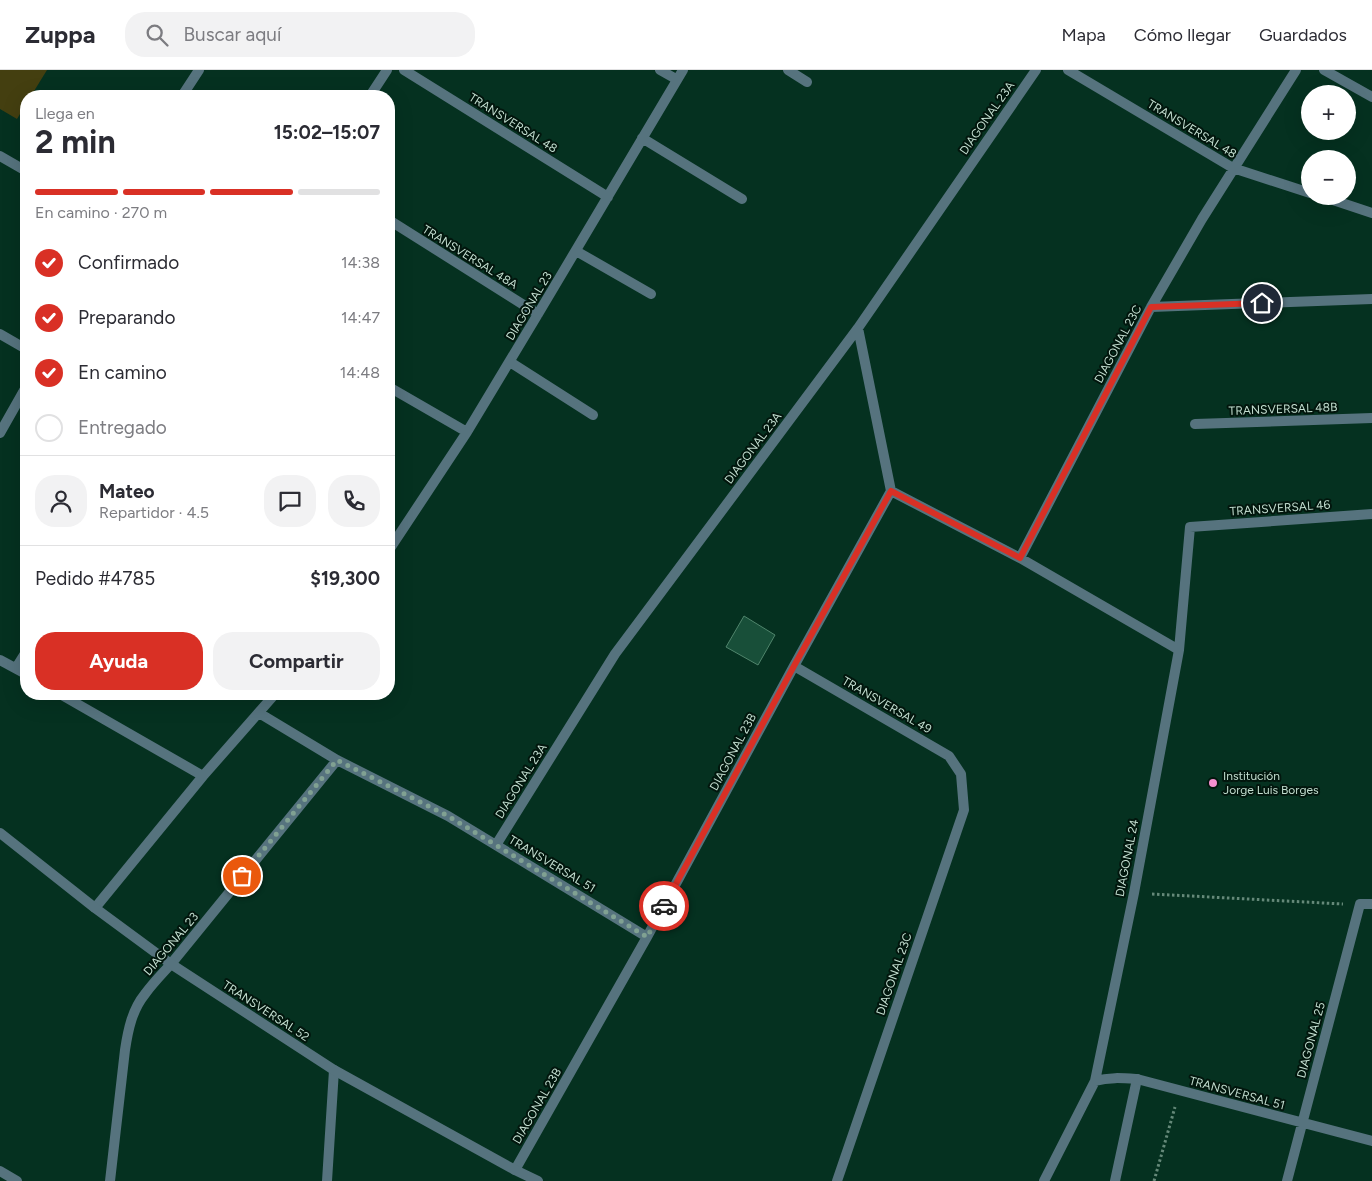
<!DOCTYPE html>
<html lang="es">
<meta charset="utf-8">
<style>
:root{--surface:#fff;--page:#f2f2f3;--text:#2b2b33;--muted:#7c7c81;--line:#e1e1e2;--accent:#d93025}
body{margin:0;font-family:Figtree,sans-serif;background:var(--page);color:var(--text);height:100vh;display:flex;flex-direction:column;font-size:19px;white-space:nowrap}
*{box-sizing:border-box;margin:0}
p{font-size:16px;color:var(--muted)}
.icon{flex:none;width:28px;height:28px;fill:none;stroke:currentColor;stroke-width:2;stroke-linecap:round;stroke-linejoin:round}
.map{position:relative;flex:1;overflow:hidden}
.panel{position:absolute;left:20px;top:20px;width:375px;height:610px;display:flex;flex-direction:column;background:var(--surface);border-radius:20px;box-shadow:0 5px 20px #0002}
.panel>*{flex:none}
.buttons{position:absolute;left:1301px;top:15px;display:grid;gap:10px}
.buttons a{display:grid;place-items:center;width:55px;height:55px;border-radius:50%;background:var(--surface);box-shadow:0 5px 20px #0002;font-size:25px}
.pin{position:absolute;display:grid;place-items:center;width:42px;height:42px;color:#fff;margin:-21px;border:2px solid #fff;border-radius:50%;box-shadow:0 1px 5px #0007}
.courier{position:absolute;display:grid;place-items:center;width:50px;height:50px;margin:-25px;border:4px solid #d93025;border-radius:50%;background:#fff;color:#222;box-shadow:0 1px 6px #0007}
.summary em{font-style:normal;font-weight:700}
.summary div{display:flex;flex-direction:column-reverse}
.summary{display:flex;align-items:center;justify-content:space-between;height:85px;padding:0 15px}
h1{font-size:32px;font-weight:700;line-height:38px}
.bar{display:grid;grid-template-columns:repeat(4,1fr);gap:8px 5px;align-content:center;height:60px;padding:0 15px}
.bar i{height:6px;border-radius:4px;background:var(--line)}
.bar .active{background:var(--accent)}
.bar p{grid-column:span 4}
.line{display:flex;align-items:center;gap:12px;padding:0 15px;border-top:1px solid var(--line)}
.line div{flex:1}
.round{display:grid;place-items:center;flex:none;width:52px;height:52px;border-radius:20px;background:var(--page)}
ol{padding:0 15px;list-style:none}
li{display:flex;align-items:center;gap:15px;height:55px}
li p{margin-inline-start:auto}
li .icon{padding:5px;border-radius:50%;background:var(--accent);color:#fff;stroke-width:4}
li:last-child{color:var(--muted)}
li i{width:28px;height:28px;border:2px solid var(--line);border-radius:50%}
.action{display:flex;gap:10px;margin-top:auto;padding:10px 15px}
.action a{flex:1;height:58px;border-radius:20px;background:var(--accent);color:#fff;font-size:20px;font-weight:700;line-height:58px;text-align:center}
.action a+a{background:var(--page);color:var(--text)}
header{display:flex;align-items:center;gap:30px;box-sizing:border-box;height:70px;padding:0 25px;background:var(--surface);border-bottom:1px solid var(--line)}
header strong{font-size:24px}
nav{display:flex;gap:28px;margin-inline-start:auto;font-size:18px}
.search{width:350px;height:45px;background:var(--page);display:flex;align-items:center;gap:12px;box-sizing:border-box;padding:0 18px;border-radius:20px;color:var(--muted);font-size:19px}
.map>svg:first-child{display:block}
.green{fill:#443f10}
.building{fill:#184f39;stroke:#50856c}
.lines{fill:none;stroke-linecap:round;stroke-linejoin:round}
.path{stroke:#658979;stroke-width:3;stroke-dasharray:2.5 2.5;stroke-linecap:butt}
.service{stroke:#56737e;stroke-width:10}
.minor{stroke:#56737e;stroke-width:10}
.tertiary{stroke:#56737e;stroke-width:10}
.done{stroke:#80a192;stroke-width:5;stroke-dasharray:0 9}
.route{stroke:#d93025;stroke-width:6}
.poi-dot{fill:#f690d0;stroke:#02160d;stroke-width:2}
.labels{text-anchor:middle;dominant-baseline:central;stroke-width:4;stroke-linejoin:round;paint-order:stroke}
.street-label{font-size:12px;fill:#c3ded0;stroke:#02160d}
.poi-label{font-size:12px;fill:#c3ded0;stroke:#02160d;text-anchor:start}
</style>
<header>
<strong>Zuppa</strong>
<div class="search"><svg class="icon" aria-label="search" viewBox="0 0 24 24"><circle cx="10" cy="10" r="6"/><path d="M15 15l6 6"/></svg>Buscar aquí</div>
<nav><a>Mapa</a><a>Cómo llegar</a><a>Guardados</a></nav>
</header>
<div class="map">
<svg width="1372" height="1111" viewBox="0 0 1372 1111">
<rect width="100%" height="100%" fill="#053120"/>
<path class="green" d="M0 0H47L31 26H26V34L17 49 0 39Z"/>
<path class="building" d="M744 546 775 565 758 595 726 577Z"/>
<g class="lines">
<path class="path" d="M1152 824 1343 834
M1154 1111 1175 1037"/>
<path class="service" d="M1115 1111 1137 1009"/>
<path class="minor" d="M404 0 608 127
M660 0 676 9
M788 0 807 12
M1068 0 1233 98 1310 123
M1324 0 1372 27
M182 26 199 0
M370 26 387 0
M642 68 742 129
M0 86 26 101
M1321 126 1372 143
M389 150 538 244
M576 181 651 224
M1151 237 1372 229
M0 264 26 279
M510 292 593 345
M389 317 467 362
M1195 354 1372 348
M0 363 26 317
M891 421 1020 488 1179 580
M389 480 467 362 538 244 683 0
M1020 488 1151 237 1202 149 1296 0
M0 590 26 604
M794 596 949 686 961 704 964 740 837 1111
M16 598 26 582
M60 624 203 706
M259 643 337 690 448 746 647 867
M496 775 615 584 858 258 1036 0
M95 838 203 706 275 624
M1095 1011C1109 1007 1122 1008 1137 1009L1372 1071
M515 1100 647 867 794 596 891 421 858 258
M0 1101 17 1111
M110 1111 125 980C128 960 132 940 145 924 153 913 162 904 171 894L337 690
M327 1111 334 1000
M1044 1111 1095 1011 1134 823 1179 580 1190 457 1372 444
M1287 1111 1360 834H1372"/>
<path class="tertiary" d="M0 763 95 838 171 894 334 1000 515 1100 538 1111"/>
</g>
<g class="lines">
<path class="done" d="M242 806 337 690 448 746 647 867 664 836"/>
<path class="route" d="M664 836 794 596 891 421 1020 488 1151 237 1262 233"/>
</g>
<circle class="poi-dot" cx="1213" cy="713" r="5"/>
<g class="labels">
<g class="street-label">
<text transform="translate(987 48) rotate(-55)">DIAGONAL 23A</text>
<text transform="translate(513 53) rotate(32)">TRANSVERSAL 48</text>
<text transform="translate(1192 59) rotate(31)">TRANSVERSAL 48</text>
<text transform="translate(470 187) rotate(32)">TRANSVERSAL 48A</text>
<text transform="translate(529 236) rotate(-59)">DIAGONAL 23</text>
<text transform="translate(1118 274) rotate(-62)">DIAGONAL 23C</text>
<text transform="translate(1283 339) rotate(-2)">TRANSVERSAL 48B</text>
<text transform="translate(753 378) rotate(-53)">DIAGONAL 23A</text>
<text transform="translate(1280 438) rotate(-4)">TRANSVERSAL 46</text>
<text transform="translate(887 635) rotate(30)">TRANSVERSAL 49</text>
<text transform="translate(733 682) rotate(-62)">DIAGONAL 23B</text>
<text transform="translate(521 711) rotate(-58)">DIAGONAL 23A</text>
<text transform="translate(1127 788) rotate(-79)">DIAGONAL 24</text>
<text transform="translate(552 794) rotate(31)">TRANSVERSAL 51</text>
<text transform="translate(171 874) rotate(-50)">DIAGONAL 23</text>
<text transform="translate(894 904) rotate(-71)">DIAGONAL 23C</text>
<text transform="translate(266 941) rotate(33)">TRANSVERSAL 52</text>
<text transform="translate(1311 970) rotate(-75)">DIAGONAL 25</text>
<text transform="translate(1237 1023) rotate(15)">TRANSVERSAL 51</text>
<text transform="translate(537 1036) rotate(-60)">DIAGONAL 23B</text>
</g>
<g class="poi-label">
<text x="1223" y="706">Institución<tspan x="1223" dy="14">Jorge Luis Borges</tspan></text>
</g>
</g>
</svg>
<div class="buttons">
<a>+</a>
<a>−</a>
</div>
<div class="pin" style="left:242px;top:806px;background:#ea580c"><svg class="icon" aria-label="bag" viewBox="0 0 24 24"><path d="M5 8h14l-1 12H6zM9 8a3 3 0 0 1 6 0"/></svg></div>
<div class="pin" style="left:1262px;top:233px;background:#1f2937"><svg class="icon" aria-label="home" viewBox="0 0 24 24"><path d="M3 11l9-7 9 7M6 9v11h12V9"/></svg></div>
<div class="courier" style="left:664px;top:836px"><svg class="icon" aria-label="car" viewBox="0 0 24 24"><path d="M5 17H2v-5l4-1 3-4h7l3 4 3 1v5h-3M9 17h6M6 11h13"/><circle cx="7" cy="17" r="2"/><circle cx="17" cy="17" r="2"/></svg></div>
<section class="panel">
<div class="summary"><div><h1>2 min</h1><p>Llega en</p></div><em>15:02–15:07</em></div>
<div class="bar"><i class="active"></i><i class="active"></i><i class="active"></i><i></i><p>En camino · 270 m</p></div>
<ol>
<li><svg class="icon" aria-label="check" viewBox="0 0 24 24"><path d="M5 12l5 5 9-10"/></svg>Confirmado<p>14:38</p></li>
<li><svg class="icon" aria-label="check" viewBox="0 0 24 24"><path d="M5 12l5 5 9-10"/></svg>Preparando<p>14:47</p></li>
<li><svg class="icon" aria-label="check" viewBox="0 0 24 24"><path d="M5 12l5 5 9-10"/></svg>En camino<p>14:48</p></li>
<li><i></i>Entregado</li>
</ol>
<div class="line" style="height:90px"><a class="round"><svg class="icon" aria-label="person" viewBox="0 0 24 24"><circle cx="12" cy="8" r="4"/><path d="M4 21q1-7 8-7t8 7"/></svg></a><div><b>Mateo</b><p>Repartidor · 4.5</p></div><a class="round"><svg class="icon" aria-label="chat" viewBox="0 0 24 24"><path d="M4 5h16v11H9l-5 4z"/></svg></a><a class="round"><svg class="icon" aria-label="phone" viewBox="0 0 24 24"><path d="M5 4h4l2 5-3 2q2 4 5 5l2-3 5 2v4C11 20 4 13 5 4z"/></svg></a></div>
<div class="line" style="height:65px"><div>Pedido #4785</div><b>$19,300</b></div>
<div class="action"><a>Ayuda</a><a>Compartir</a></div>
</section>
</div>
